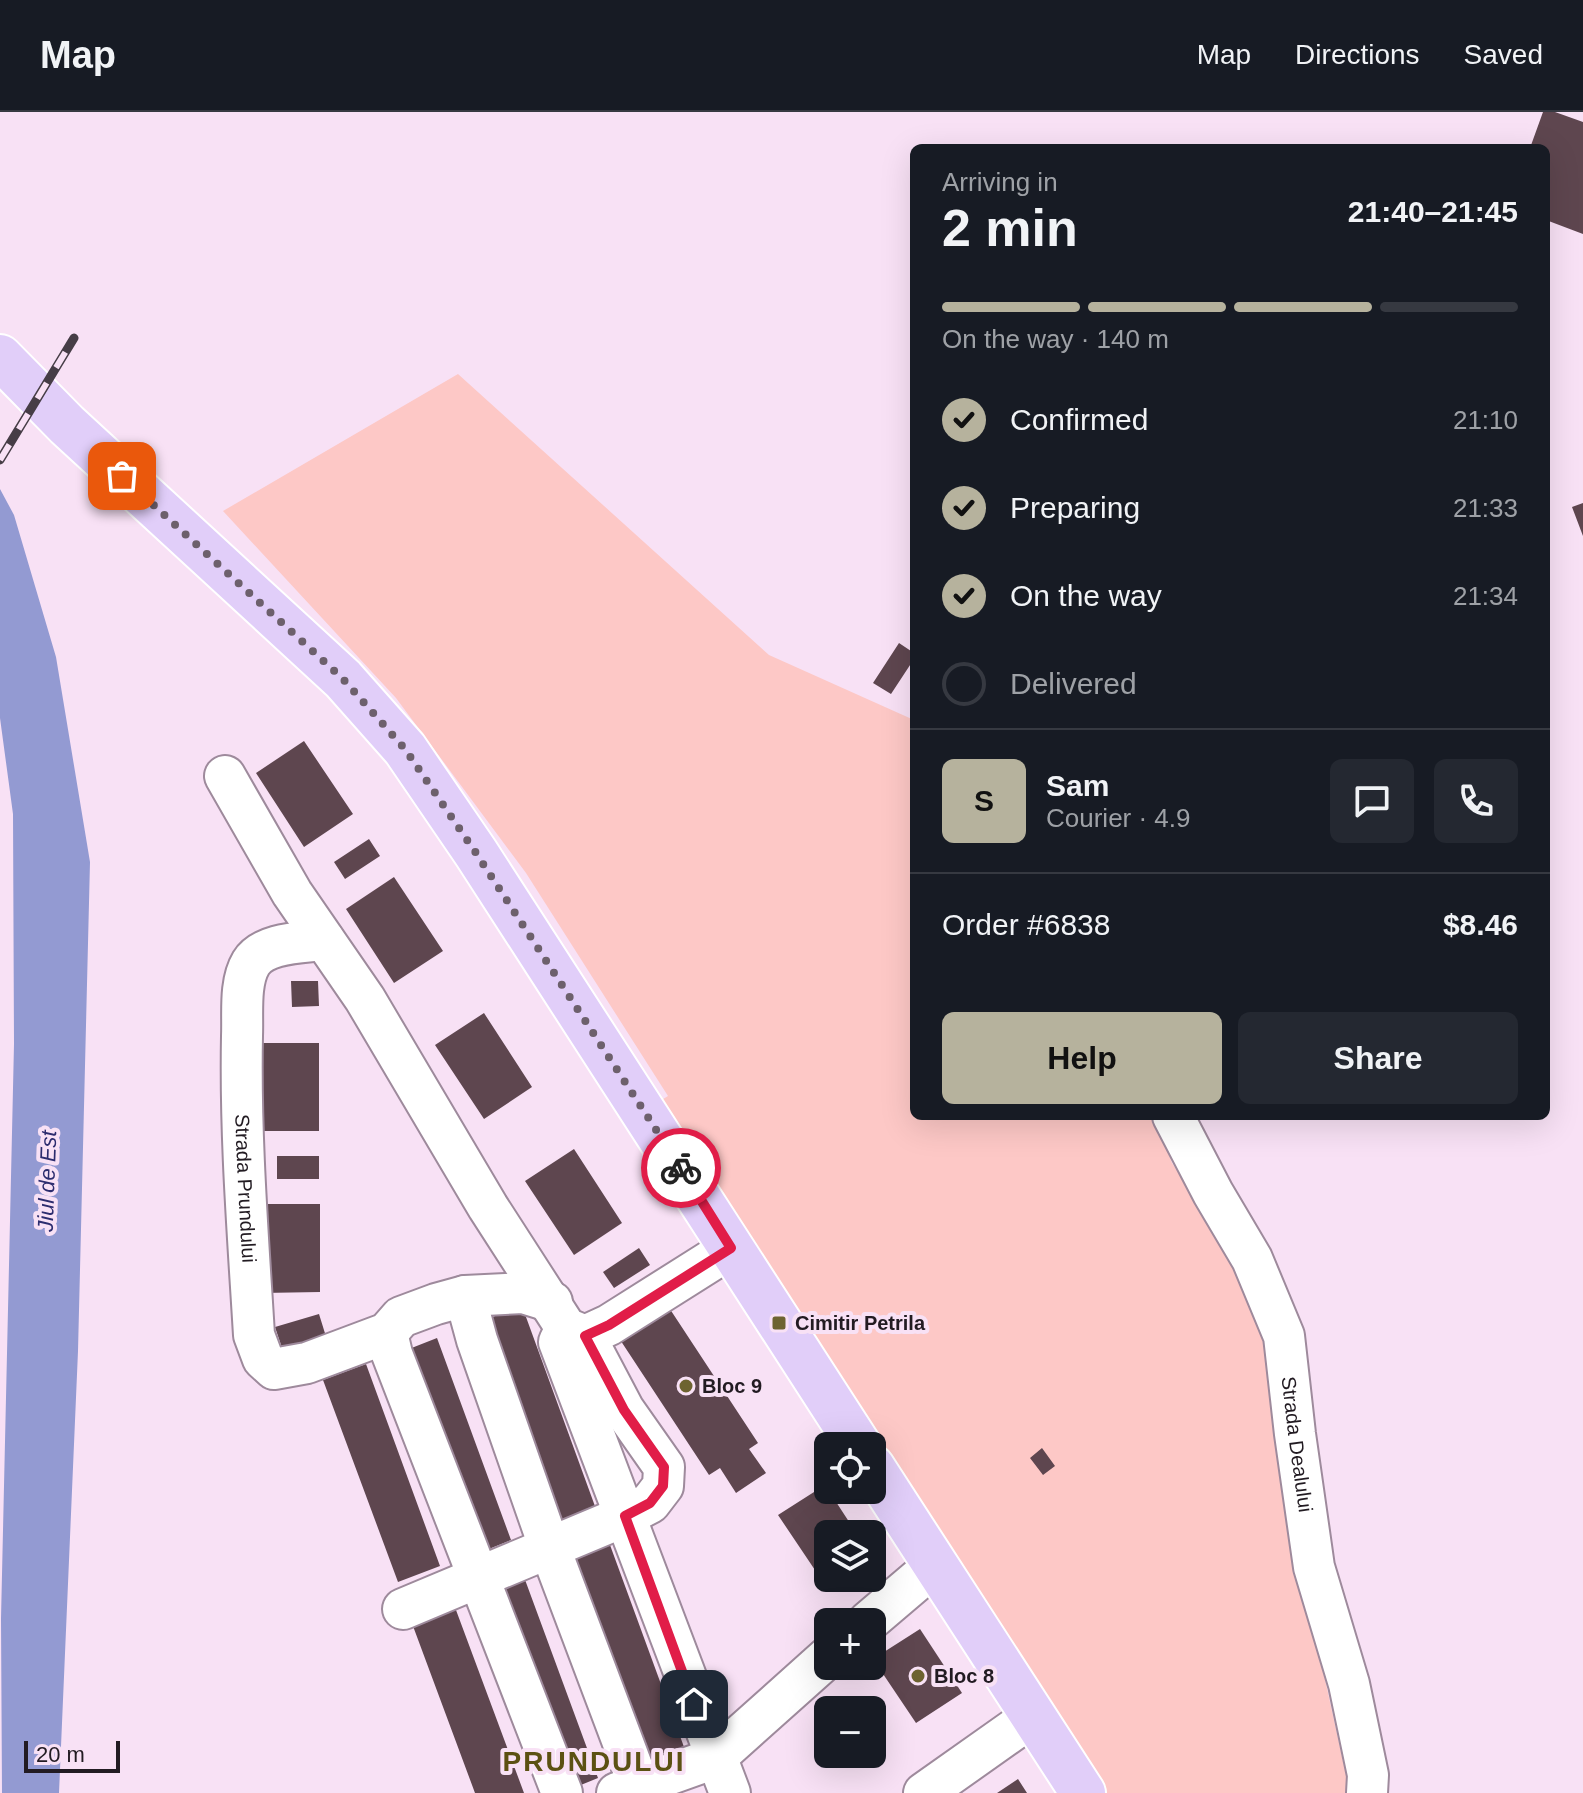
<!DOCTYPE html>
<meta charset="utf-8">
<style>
:root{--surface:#171b24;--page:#242831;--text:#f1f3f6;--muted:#9ea1a6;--line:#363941;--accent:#b6b29d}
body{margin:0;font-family:Arial,sans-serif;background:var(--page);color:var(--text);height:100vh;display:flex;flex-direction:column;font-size:30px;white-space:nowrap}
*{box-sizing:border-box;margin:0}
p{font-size:26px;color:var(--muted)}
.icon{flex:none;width:44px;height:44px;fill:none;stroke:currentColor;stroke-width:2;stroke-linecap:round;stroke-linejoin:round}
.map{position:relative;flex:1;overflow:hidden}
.drawer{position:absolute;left:910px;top:32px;width:640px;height:976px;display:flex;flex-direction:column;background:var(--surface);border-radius:12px;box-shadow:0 8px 32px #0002}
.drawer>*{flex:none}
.fabs{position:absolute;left:814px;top:1320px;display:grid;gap:16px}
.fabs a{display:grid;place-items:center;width:72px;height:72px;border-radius:12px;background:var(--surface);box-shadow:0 8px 32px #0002;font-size:40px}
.scale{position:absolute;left:24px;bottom:20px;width:96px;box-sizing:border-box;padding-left:8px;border:4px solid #221b22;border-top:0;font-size:22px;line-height:28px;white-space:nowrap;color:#221b22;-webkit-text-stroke:6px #f8e1f5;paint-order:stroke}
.pin{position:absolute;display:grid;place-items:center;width:68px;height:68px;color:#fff;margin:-34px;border-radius:16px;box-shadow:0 4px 12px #0006}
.courier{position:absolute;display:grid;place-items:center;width:80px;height:80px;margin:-40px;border:6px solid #e11d48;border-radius:50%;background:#fff;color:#222;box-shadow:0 2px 10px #0007}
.head em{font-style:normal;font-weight:800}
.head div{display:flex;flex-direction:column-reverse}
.head{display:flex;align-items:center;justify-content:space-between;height:136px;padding:0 32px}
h1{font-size:52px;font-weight:800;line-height:60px}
.bar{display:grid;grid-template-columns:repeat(4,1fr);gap:12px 8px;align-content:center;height:96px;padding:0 32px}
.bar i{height:10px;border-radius:6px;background:var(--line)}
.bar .current{background:var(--accent)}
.bar p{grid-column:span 4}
.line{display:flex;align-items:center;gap:20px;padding:0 32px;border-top:2px solid var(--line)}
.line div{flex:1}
.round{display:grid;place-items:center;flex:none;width:84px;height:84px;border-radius:12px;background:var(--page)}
ol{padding:0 32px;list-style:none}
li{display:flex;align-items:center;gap:24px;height:88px}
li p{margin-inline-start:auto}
li .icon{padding:8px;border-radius:50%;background:var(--accent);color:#111;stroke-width:4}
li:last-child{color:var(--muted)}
li i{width:44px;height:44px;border:4px solid var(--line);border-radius:50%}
.primary-button{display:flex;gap:16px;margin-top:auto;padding:16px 32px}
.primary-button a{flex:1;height:92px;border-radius:12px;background:var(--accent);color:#111;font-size:32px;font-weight:800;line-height:92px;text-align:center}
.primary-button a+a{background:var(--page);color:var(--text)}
header{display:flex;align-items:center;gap:48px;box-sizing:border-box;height:112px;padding:0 40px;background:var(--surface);border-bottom:2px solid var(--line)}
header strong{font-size:38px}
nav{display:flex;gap:44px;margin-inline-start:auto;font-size:28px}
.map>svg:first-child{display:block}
.green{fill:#fdc8c6}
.water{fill:#939ad2}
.building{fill:#5e464f}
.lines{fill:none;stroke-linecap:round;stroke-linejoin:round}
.minor-casing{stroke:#9e8a9c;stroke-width:44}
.major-casing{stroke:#fff;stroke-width:48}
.minor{stroke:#fff;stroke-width:40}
.major{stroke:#e1cef9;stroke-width:44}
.rail-casing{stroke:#463d46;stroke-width:9}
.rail{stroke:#f8e1f5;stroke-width:6;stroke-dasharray:18;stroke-linecap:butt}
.done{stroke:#6d606c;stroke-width:8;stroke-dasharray:0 14.4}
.route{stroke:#e11d48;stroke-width:10}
.poi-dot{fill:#6d6330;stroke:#f8e1f5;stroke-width:3}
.labels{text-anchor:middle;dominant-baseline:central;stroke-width:8;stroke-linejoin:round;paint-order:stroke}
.street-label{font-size:20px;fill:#221b22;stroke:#f8e1f5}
.poi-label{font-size:20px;font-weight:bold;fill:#221b22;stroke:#f8e1f5;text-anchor:start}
.water-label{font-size:22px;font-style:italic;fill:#2c2c6e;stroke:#f8e1f5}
.district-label{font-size:28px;font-weight:bold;letter-spacing:2px;fill:#5c5113;stroke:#f8e1f5}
</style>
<header>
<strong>Map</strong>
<nav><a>Map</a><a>Directions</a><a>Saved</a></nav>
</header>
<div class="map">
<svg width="1583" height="1681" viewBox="0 0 1583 1681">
<rect width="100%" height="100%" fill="#f8e1f5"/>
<path class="green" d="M458 262 769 543 914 608V1004H1154L1172 1051 1264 1190 1308 1490 1350 1681H1107L655 992 668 984 526 761 396 586 223 399Z"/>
<path class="water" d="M0 377 14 403 56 545 90 750 78 1239 59 1681H2L1 1507 14 932 13 702 0 606Z"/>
<path class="building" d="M1543 0H1555L1583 10V122L1546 108V36H1530Z
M1583 391V424L1572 395Z
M899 531 914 541V547L891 582 873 571Z
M304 629 353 702 304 735 256 661Z
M369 727 380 744 345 767 334 750Z
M394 765 443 839 394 871 346 797Z
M291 869H318L319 894 292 895Z
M484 901 532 975 484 1007 435 933Z
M261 931H319V1019H261Z
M574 1037 622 1111 574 1143 525 1069Z
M277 1044H319V1067H277Z
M262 1092H320V1180L262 1181Z
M639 1136 650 1153 614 1176 603 1160Z
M662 1185 758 1331 749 1337 766 1361 736 1381 720 1356 709 1363 613 1217Z
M522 1194 596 1397 553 1412 479 1210Z
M319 1202 328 1231 285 1245 275 1215Z
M437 1226 511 1428 484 1439 409 1237Z
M366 1252 440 1454 398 1470 323 1268Z
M1042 1336 1055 1354 1043 1363 1030 1346Z
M825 1373 857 1422H828V1462L821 1467 778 1403Z
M610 1433 684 1635 641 1650 567 1448Z
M524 1465 598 1666 571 1677 497 1475Z
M453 1490 524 1681H475L410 1506Z
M920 1517 962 1581 916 1611 873 1547Z
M1018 1667 1027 1681H997Z"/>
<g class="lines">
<defs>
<g id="minor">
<path d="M225 664 292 781 365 887 488 1095 566 1216 585 1224 609 1213 731 1136"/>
<path id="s1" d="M324 828C302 831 264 830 251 851 239 871 243 902 242 924 240 1024 248 1123 254 1223L263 1247 274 1257 307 1251 387 1221 401 1205 436 1192 465 1184 523 1181 552 1190"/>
<path id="s2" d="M1173 1004 1213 1081 1252 1147 1284 1224 1295 1322 1314 1455 1349 1572 1368 1663 1367 1681"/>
<path d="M465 1184 477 1228 549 1434 642 1681"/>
<path d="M566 1216 559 1230 730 1681"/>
<path d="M387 1221 392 1242 562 1681"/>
<path d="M403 1497 625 1404 650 1391 663 1374 664 1355 624 1298 585 1224"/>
<path d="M868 1510 935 1453"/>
<path d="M617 1681 715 1646 828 1545"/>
<path d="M924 1681 1033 1604"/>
</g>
<path id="major" d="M0 245 67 313 343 567 405 637 476 741 859 1334
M872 1355 1083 1681"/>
</defs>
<use href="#minor" class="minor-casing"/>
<use href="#major" class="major-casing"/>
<use href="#minor" class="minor"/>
<use href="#major" class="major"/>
<defs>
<path id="rail" d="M0 348 74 226"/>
</defs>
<use href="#rail" class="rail-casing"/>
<use href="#rail" class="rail"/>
</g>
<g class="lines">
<path class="done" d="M122 364 343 567 405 637 476 741 681 1056"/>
<path class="route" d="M681 1056 731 1136 609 1213 585 1224 624 1298 664 1355 663 1374 650 1391 625 1404 694 1592"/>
</g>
<g class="poi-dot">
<rect x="771" y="1203" width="16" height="16" rx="4"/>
<circle cx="686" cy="1274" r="8"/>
<circle cx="918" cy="1564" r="8"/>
</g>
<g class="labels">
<g class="street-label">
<text stroke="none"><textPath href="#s1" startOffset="306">Strada Prundului</textPath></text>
<text stroke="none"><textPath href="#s2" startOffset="356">Strada Dealului</textPath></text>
</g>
<g class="poi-label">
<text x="795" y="1211">Cimitir Petrila</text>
<text x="702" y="1274">Bloc 9</text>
<text x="934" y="1564">Bloc 8</text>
</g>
<g class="water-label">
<text transform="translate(47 1069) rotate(-88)">Jiul de Est</text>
</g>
<g class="district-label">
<text x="594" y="1649">PRUNDULUI</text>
</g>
</g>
</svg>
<div class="fabs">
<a><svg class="icon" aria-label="locate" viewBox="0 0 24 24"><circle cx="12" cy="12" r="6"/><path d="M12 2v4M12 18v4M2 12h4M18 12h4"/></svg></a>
<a><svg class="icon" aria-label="layers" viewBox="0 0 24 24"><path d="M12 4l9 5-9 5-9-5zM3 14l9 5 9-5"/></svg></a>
<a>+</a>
<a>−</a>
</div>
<div class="scale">20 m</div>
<div class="pin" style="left:122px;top:364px;background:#ea580c"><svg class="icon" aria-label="bag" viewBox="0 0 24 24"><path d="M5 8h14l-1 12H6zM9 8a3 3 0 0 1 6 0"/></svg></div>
<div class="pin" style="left:694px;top:1592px;background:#1f2937"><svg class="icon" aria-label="home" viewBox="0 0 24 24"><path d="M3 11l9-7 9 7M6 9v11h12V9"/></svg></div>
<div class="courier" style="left:681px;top:1056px"><svg class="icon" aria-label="bike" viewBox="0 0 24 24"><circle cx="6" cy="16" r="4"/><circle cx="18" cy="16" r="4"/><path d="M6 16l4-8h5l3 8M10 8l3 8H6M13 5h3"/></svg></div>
<section class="drawer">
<div class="head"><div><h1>2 min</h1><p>Arriving in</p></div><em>21:40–21:45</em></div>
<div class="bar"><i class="current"></i><i class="current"></i><i class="current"></i><i></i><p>On the way · 140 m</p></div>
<ol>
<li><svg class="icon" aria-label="check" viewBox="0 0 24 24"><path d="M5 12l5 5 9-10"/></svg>Confirmed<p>21:10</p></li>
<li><svg class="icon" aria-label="check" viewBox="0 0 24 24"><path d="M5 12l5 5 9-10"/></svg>Preparing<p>21:33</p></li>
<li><svg class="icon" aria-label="check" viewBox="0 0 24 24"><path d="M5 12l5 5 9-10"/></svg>On the way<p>21:34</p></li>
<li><i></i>Delivered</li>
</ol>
<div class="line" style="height:144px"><b class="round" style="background:var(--accent);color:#111">S</b><div><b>Sam</b><p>Courier · 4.9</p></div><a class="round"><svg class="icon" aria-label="chat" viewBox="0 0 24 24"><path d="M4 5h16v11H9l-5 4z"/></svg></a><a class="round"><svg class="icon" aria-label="phone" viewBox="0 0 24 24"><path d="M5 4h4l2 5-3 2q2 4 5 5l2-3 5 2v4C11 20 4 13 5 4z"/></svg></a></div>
<div class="line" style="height:104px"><div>Order #6838</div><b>$8.46</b></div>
<div class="primary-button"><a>Help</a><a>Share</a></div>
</section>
</div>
